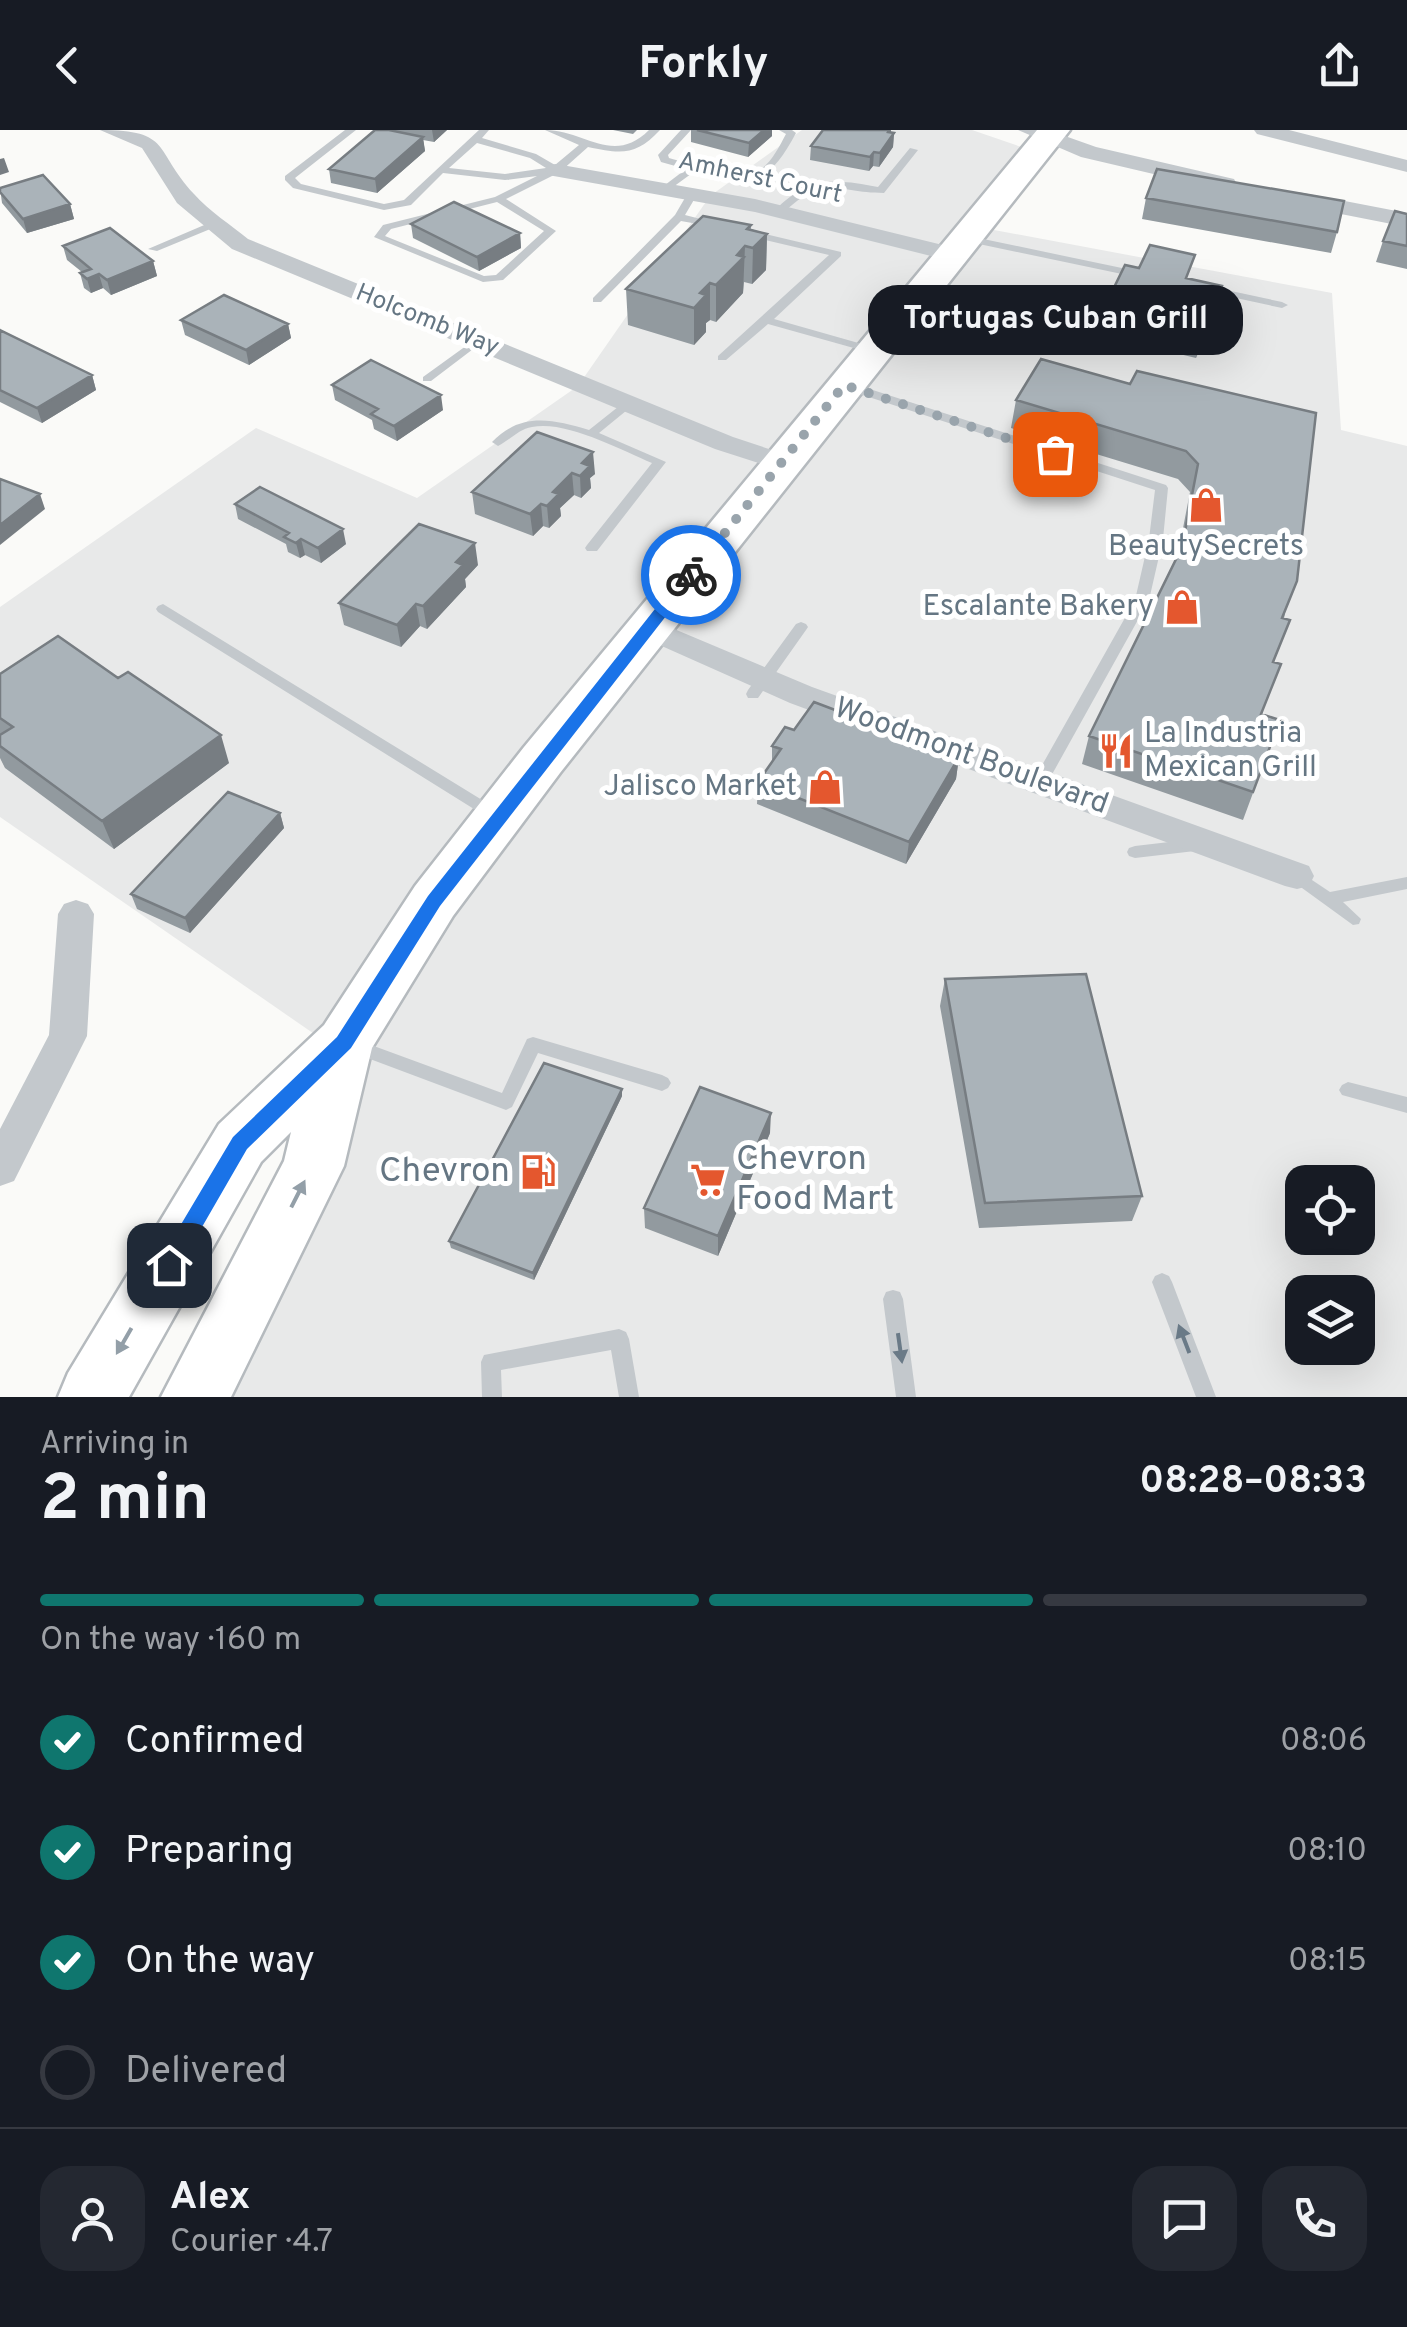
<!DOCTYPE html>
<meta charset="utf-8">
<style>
:root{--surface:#171b24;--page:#242831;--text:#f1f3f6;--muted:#9ea1a6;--line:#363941;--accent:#0f766e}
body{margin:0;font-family:Overpass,sans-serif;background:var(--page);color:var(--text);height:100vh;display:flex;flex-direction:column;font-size:38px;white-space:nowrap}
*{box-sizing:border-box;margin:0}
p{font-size:32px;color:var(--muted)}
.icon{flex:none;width:55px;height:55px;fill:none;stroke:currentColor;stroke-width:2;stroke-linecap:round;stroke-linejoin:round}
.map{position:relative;height:1267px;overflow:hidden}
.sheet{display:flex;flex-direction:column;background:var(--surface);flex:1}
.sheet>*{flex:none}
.fabs{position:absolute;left:1285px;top:1035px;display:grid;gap:20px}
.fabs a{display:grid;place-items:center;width:90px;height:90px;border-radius:20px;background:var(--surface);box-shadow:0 10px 40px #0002;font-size:50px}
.pin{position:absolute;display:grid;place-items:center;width:85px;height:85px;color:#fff;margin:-42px;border-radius:20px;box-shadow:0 5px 15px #0006}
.courier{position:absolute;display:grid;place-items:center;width:100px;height:100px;margin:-50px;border:8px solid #1a73e8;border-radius:50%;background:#fff;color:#222;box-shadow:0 2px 12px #0007}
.bubble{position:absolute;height:70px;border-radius:30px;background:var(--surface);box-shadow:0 10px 40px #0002;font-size:32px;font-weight:700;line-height:70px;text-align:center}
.headline em{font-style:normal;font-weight:700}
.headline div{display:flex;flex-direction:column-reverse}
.headline{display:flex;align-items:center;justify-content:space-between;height:170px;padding:0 40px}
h1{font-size:65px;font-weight:700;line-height:75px}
.bar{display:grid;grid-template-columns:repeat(4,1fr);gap:15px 10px;align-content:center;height:120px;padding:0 40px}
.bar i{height:12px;border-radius:8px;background:var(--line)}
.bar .on{background:var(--accent)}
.bar p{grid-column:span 4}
.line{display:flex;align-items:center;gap:25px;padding:0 40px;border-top:2px solid var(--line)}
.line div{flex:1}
.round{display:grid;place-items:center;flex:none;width:105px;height:105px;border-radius:30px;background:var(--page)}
ol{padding:0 40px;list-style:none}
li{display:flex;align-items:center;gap:30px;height:110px}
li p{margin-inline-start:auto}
li .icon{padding:10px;border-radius:50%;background:var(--accent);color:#fff;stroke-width:4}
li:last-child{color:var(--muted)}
li i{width:55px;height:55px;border:5px solid var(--line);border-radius:50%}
header{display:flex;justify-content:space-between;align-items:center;height:130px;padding:0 40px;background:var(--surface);font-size:45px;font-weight:700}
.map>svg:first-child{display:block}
.built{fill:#e8e9e9;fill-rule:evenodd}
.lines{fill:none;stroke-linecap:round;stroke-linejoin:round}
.primary-casing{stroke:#b5babe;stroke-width:5}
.service{fill:#c3c8cc;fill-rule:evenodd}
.minor{fill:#c3c8cc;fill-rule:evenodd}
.primary{fill:#fff;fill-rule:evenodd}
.wall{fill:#929a9f}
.shaded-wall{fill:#777d82}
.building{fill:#aab3b9;stroke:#777d82;stroke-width:2.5}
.oneway{fill:#939fa8}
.oneway2{fill:#6a7a87}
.route{fill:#1a73e8}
.done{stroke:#99a4ac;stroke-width:10;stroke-dasharray:0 18}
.labels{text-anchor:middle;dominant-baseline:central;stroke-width:10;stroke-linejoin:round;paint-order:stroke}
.far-street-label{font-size:25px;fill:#657683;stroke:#fff}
.poi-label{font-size:30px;fill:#657683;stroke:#fff;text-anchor:end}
.street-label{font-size:30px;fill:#657683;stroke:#fff}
.near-poi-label{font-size:35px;fill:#657683;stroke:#fff;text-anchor:start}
</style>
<header><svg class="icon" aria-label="back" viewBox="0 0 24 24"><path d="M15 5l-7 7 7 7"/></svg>Forkly<svg class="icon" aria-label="share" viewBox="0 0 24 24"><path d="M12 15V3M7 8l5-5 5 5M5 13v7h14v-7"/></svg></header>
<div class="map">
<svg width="1407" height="1267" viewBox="0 0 1407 1267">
<rect width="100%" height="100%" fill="#fafaf8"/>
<path class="built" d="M802 0H972L1033 21 978 97 1332 163 1341 300 1407 316V1267H195L365 939 0 687V477L256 298 417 368 578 256 710 66ZM1302 1052H1358V1108H1302ZM1302 1162H1358V1218H1302Z"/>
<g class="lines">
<defs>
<path id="primary" d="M1037 0H1070L560 643 453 786 372 918 344 1036 231 1267H161L284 1031 291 1002 261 1032 129 1267H58L68 1243 219 994 324 895 415 756 524 617Z"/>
</defs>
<use href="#primary" class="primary-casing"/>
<path class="service" d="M345 0H356L295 48 301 54 384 74 404 70 479 0H489L482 8 536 24 555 35 579 15 545 0C585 0 613 36 649 0H660C636 26 621 24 588 17L560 42 506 69 556 101 503 150 483 152 374 107 383 95 495 67 537 46 505 50 443 43 411 75 384 80 293 58 285 50V46ZM477 13 530 28 546 38 505 44 449 38ZM497 72 544 101 496 145 484 146 385 106 391 99Z
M681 0H691L668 25 669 28C690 34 735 50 756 42 770 36 779 17 786 4L779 0H792L796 3C767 57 752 55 695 41L669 60 664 57 665 55 686 39 661 32 658 25Z
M910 18 918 20 884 63C833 63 828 42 783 83L774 81C807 47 834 48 878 57Z
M689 61 698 63 685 85 720 94V98L681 91 601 172H593V168L675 85Z
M216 90 221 93 220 95 157 121 148 119Z
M748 100 841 122V126L774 189 876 218V222H868L768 194 726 230H718V226L829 125 744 105V101Z
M964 105 1141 142 1146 145 1141 148 960 110V106Z
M1203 155 1282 172 1288 175 1282 178 1199 160V156Z
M477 208 483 211 481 213 431 251H423V247Z
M845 251 1166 355 1168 358 1163 409 1149 470 1045 657 1040 659 1032 653 1135 470 1149 409 1155 360 841 258 839 255Z
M628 269 632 270V276L599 303 666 332 597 421H587L585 418 587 415 652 333C621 320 566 290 532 297 519 299 510 310 498 316L492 312C521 282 552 289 589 300Z
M163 474 500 681 503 685 500 689H490L158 482 156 479 158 476Z
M801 492 806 494 808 497 806 500 758 568H748L746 564 748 560 796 494Z
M1195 709 1201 711 1203 715 1201 719 1195 721 1135 728 1129 726 1127 722 1129 718 1135 716Z
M1297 740 1330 762 1407 747V759L1343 772 1361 789 1359 794 1353 795 1291 750 1289 746 1291 742Z
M533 907 662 945 668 948 671 953 668 958 662 961 538 923 512 977 506 980 346 920 343 915 346 910 352 908 502 963 527 909Z
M1348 952 1407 967V983L1342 965 1339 960 1342 955Z
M1162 1143 1169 1146 1172 1152 1216 1267H1196L1152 1152 1155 1146Z
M893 1160 900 1162 903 1169 916 1267H896L883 1169 886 1162Z
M619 1199 626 1202 629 1209 639 1267H619L611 1220 501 1240 502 1267H482L481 1232 484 1225Z"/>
<path class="minor" d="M100 0C173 0 153 20 194 64 209 81 231 95 248 109L733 307 790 326 793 332 780 340 715 319 232 119 177 73 142 18Z
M1018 0H1048L1096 17 1234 49 1237 54 1226 61 1081 27Z
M1254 0H1289L1407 30V42L1257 4Z
M556 34 755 69 959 119 963 124 951 131 755 82 548 45 545 40 548 35Z
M1298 62 1407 83V97L1290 74 1287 69Z
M648 488 812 557 1309 736 1314 746 1309 756 1297 759 1285 756 790 573 637 505 633 498 637 491Z
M76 770 88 774 94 784 87 906 14 1051 0 1056V999L49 905 58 784 64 774Z"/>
<use href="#primary" class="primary"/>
</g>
<path class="wall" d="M375 0H447L434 12 423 10 425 21 377 63 331 53 329 39Z
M613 0H637L633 4Z
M691 0H772V6L748 27 691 12Z
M823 0H891V3H894L893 17 879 37 873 36 869 41 810 30 811 16Z
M0 58 70 74 74 89 27 103 2 73Z
M1146 68 1337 102 1331 123 1142 89Z
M1407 84V139L1376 132 1383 111Z
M411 94 520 103 521 118 479 141 413 108Z
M751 95V99L767 104 766 140 752 154 744 152 743 163 716 192 710 190 706 193V202L694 215 628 195 626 159Z
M63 116 153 131 157 146 111 165 103 158 91 163 84 158 80 143 82 142 67 130Z
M1189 148 1222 156 1217 177 1196 228 1150 217 1151 213 1099 201 1103 180Z
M181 190 288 194 291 208 249 235 185 205Z
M0 200 92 245 96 260 42 293 0 272Z
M1130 254 1316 283 1284 489 1262 585 1280 590 1243 690 1082 634 1089 606 1178 424 1190 362 1178 349 1011 298 1016 270Z
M332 255 443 280 397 311 374 299 372 290 335 270Z
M537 302 595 344 590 348 591 358 581 368 574 365 560 378 561 386 549 398 543 396 533 406 475 384 472 362Z
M235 374 346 414 321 433 305 425 300 428 288 422 286 414 238 389Z
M478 435 465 449 466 457 427 499 420 496 401 517 344 495 339 473Z
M0 544 229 633 114 719 5 638 0 628Z
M794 600 959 627 956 649 906 734 757 674 758 652 772 633V616Z
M280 683 284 698 190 803 137 779 131 764Z
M945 849 1142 1066 1132 1091 979 1098 940 876Z
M622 959V966L534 1150 451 1118 449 1111Z
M770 1003 718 1126 645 1098 644 1078Z"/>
<path class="shaded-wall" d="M432 0H447L434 12Z
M764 0H772V6L748 27 749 13Z
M889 0H891V9L894 3 893 17 879 37 880 23Z
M423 7 425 21 377 63 375 49Z
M874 22 873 36 869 41 870 27Z
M4 28 9 42 0 45V29Z
M70 74 74 89 27 103 23 89Z
M520 103 521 118 479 141 477 127Z
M767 104 766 140 752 154 753 118Z
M745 116 743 163 716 192V155L737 125Z
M153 131 157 146 111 165 107 150Z
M99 144 103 158 91 163 87 149Z
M710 153V190L706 193V202L694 215V178L700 163Z
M1222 156 1217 177 1196 228 1202 206Z
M288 194 291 208 249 235 246 220Z
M92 245 96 260 42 293 37 278Z
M441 265 443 280 397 311 394 296Z
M593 322 595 344 590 348 591 358 581 368 580 346 582 333Z
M572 343 574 365 560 378 561 386 549 398 547 376 553 362Z
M40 364 45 379 0 415V395Z
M541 374 543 396 533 406 530 384Z
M343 399 346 414 321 433 318 418Z
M301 409 305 425 300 428 296 413Z
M475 413 478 435 465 449 466 457 427 499 423 476 456 432Z
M416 474 420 496 401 517 397 495Z
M221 605 229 633 114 719 102 691Z
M959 627 956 649 906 734 909 712Z
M280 683 284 698 190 803 185 788Z
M622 959V966L534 1150 533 1143Z
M771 983 770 1003 718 1126V1106Z"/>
<path class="building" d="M375 0H389L423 7 375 49 329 39Z
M697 0H764L749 13Z
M823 0H889L888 2 894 3 880 23 874 22 870 27 811 16Z
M1157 39 1344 71 1337 102 1146 68Z
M43 45 70 74 23 89 0 62V58Z
M454 72 520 103 477 127 411 94Z
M1395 81 1407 84V116L1383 111Z
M703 86 751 95 747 99 767 104 753 118 745 116 737 125 744 127 716 155 710 153 700 163 706 165 694 178 626 159Z
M110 98 153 131 107 150 99 144 87 149 80 143 91 139 63 116Z
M1150 115 1195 125 1186 148 1222 156 1202 206 1155 196 1157 191 1103 180 1125 135 1139 138Z
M224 165 288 194 246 220 181 190Z
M0 200 92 245 37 278 0 260Z
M1041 229 1130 254 1137 241 1316 283 1297 451 1282 488 1290 490 1273 532 1281 534 1261 584 1280 590 1253 662 1089 606 1182 417 1198 334 1186 321 1016 270Z
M371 230 441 265 394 296 371 284 378 279 332 255Z
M537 302 593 322 582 333 590 336 580 346 572 343 553 362 559 364 547 376 541 374 530 384 472 362Z
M0 349 40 364 0 395Z
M260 357 343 399 318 418 301 409 296 413 284 407 289 403 235 374Z
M419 394 475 413 456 432 463 435 423 476 416 474 397 495 339 473Z
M58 506 118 548 128 542 221 605 102 691 0 616V605L13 597 0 588V544Z
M814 572 959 627 909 712 758 652 781 619 772 616 785 597 794 600Z
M228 662 280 683 185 788 131 764Z
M1086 844 1142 1066 985 1073 945 849Z
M544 933 622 959 533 1143 449 1111Z
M700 957 771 983 718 1106 644 1078Z"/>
<defs><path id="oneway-solid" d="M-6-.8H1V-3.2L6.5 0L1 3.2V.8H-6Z" transform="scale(2.5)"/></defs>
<g class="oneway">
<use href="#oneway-solid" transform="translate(298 1064) rotate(-63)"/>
<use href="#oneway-solid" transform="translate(124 1211) rotate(120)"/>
</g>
<g class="oneway2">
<use href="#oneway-solid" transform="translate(1184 1209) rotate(-111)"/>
<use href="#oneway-solid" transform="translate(900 1218) rotate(82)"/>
</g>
<path class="route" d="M685 441 698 445 440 776 351 918 247 1019 176 1142H161L158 1135 161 1128 233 1007 337 907 428 766Z"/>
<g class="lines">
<path class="done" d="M691 445 844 255 1055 324"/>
</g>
<defs>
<symbol id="shop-bare" viewBox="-9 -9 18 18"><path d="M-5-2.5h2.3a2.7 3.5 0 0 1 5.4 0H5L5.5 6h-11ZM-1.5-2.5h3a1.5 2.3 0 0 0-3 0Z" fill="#e4572e" stroke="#fff" stroke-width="2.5" paint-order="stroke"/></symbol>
<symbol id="restaurant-bare" viewBox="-9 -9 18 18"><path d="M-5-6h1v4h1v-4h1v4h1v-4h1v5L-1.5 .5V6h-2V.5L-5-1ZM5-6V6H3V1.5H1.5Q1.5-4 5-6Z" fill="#e4572e" stroke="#fff" stroke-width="2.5" paint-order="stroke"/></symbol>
<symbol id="fuel-bare" viewBox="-9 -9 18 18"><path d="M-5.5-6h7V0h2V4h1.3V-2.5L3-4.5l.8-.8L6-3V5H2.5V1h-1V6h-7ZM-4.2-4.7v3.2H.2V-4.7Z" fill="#e4572e" stroke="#fff" stroke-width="2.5" paint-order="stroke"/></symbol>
<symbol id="supermarket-bare" viewBox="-9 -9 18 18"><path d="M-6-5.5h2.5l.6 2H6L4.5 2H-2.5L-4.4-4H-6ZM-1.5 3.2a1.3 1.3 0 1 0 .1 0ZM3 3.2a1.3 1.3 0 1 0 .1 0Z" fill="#e4572e" stroke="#fff" stroke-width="2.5" paint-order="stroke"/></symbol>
</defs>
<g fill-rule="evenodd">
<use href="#shop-bare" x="1181" y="350" width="50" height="50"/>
<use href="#shop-bare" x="1157" y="452" width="50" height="50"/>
<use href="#restaurant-bare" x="1091" y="596" width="50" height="50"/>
<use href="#shop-bare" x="800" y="632" width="50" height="50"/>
<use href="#fuel-bare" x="513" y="1017" width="50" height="50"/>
<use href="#supermarket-bare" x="683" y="1025" width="50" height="50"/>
</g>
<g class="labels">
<g class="far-street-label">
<text transform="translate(760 49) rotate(12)">Amherst Court</text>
<text transform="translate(427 191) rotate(22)">Holcomb Way</text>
</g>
<g class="poi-label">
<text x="1206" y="417" text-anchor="middle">BeautySecrets</text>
<text x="1154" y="477">Escalante Bakery</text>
<text x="1144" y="604" text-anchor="start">La Industria<tspan x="1144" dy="34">Mexican Grill</tspan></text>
<text x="797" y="657">Jalisco Market</text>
</g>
<g class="street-label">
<text transform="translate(971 627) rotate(20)">Woodmont Boulevard</text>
</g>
<g class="near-poi-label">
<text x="736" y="1030">Chevron<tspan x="736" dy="40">Food Mart</tspan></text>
<text x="510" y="1042" text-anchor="end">Chevron</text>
</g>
</g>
</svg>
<div class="fabs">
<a><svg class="icon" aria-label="locate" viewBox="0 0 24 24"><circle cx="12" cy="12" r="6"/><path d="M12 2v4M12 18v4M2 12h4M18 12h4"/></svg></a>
<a><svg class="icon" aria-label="layers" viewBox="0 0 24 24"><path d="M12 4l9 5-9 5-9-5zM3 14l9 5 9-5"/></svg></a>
</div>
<div class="pin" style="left:1055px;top:324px;background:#ea580c"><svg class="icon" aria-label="bag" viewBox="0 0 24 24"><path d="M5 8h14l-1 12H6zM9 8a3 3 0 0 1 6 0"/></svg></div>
<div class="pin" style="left:169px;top:1135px;background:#1f2937"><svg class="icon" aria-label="home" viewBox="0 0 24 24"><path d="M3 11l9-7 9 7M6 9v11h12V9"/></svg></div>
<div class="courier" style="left:691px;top:445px"><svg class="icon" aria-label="bike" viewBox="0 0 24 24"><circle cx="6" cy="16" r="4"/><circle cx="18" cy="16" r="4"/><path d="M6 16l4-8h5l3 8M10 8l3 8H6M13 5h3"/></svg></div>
<div class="bubble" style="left:868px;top:155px;width:375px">Tortugas Cuban Grill</div>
</div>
<section class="sheet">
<div class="headline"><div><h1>2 min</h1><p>Arriving in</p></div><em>08:28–08:33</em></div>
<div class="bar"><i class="on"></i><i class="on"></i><i class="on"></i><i></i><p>On the way · 160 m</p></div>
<ol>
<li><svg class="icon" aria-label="check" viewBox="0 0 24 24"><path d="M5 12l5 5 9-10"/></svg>Confirmed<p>08:06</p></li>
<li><svg class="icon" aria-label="check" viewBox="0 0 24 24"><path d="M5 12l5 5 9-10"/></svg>Preparing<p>08:10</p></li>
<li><svg class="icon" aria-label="check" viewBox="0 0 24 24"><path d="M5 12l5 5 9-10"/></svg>On the way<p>08:15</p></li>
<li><i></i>Delivered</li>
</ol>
<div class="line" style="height:180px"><a class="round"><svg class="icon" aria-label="person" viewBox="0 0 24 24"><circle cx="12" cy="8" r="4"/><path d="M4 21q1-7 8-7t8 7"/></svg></a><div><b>Alex</b><p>Courier · 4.7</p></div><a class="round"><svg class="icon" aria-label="chat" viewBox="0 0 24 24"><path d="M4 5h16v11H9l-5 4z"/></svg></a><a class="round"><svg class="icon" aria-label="phone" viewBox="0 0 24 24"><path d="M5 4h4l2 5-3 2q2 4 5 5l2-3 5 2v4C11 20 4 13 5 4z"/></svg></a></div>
</section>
